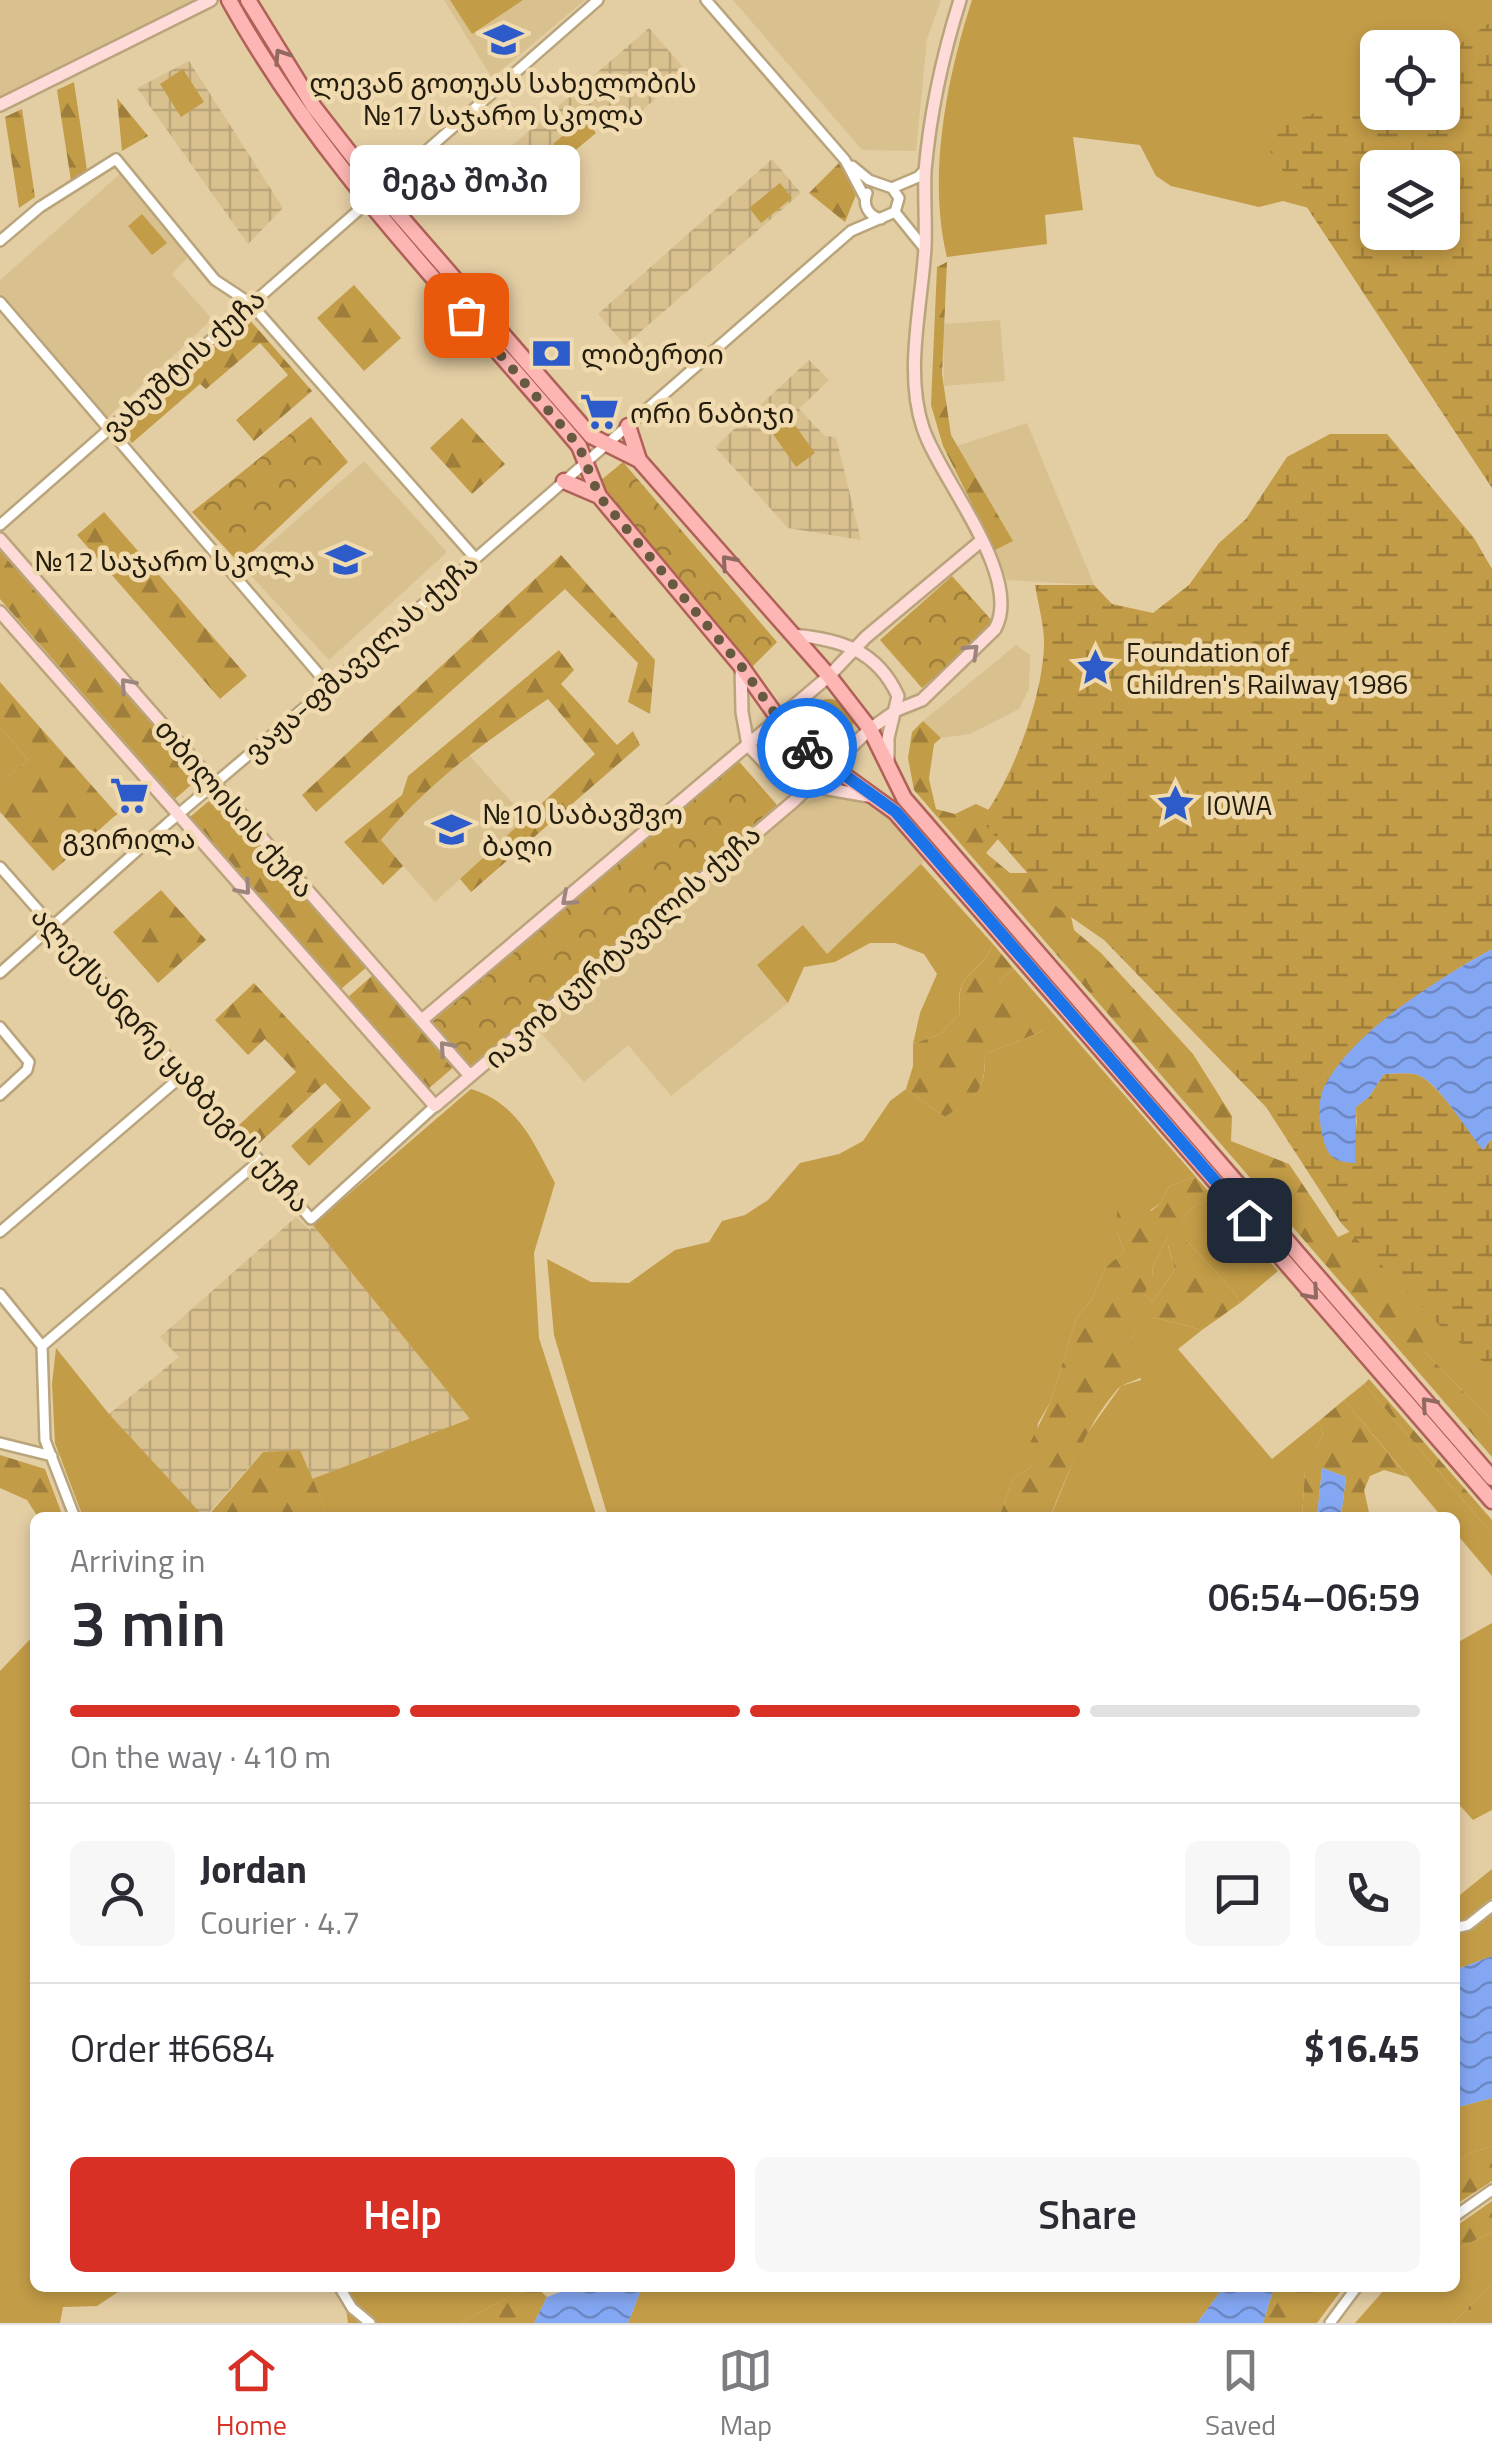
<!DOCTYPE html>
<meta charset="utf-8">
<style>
:root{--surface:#fff;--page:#f7f7f7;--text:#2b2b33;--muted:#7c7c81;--line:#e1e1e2;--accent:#d93025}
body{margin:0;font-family:"Titillium Web","Noto Sans Georgian",sans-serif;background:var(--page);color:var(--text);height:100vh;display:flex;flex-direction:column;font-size:38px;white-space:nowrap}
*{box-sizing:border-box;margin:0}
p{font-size:32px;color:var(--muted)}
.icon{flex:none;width:55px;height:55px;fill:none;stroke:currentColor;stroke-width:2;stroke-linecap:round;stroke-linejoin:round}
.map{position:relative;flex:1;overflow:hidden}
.sheet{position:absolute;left:30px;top:1512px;width:1430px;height:780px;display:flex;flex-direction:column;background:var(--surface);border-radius:15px;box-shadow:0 5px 15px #0003}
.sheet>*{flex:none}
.tools{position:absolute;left:1360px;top:30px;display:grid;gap:20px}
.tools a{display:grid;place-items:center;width:100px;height:100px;border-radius:15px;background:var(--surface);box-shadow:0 5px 15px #0003;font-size:50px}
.pin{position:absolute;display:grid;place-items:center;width:85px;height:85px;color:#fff;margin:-42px;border-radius:20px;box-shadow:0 5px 15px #0006}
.courier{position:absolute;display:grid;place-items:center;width:100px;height:100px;margin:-50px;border:8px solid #1a73e8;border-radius:50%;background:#fff;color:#222;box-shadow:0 2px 12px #0007}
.bubble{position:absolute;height:70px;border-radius:15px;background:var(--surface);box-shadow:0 5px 15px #0003;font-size:32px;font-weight:600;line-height:70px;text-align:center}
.overview em{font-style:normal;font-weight:600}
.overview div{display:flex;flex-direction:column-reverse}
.overview{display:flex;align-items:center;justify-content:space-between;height:170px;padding:0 40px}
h1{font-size:65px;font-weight:600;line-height:75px}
.bar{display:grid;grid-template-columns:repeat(4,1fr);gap:15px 10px;align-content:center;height:120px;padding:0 40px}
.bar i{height:12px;border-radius:8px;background:var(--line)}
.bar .active{background:var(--accent)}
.bar p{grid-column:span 4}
.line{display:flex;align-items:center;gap:25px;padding:0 40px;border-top:2px solid var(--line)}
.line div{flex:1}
.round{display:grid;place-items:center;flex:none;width:105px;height:105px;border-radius:15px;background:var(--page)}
.action{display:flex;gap:20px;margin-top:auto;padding:20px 40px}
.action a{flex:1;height:115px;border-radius:15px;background:var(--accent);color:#fff;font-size:40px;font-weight:600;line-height:115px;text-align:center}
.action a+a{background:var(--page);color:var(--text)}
.menu{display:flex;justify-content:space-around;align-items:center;height:140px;border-top:2px solid var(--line);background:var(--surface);font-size:28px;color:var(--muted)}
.menu a{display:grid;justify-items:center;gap:5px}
.menu .active{color:var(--accent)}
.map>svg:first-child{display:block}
.built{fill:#d9c08f}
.industrial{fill:url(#industrial-grid)}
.green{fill:#c39c47;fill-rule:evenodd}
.forest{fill:url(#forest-firs)}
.wetland{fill:url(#wetland-marsh);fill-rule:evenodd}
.park{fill:url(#park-crowns)}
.water{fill:url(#water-waves)}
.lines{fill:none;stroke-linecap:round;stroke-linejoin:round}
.street-casing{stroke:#b9a47b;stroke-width:14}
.secondary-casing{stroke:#b9a47b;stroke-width:16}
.primary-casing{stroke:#b06157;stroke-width:19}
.street{stroke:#fff;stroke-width:9}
.secondary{stroke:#fedbd9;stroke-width:11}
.primary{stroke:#fdb6b3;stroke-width:14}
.oneway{stroke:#906960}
.oneway2{stroke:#9c857d}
.done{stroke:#675a41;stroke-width:10;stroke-dasharray:0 18}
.route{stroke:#1a73e8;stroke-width:12}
.labels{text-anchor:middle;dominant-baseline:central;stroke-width:9;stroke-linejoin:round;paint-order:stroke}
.poi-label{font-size:28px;fill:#241c0c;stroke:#f0daaf;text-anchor:start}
.street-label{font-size:28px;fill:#241c0c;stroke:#f0daaf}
</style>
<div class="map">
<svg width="1492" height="2323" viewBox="0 0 1492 2323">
<defs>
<pattern id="industrial-grid" width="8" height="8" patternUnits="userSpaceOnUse" patternTransform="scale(2.5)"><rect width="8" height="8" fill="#d9c08f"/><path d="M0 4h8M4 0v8" fill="none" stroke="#baa47a"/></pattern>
<pattern id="forest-firs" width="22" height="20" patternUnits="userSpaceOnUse" patternTransform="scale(2.5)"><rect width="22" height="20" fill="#c39c47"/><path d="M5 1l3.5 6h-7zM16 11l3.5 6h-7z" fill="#9e7e3a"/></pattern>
<pattern id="wetland-marsh" width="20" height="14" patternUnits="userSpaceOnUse" patternTransform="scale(2.5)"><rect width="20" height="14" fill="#c39c47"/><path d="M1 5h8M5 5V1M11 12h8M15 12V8" fill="none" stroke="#9e7e3a"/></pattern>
<pattern id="park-crowns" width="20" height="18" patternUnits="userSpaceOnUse" patternTransform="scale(2.5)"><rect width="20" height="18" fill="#c39c47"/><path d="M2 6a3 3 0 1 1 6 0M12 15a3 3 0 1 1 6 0" fill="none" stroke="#9e7e3a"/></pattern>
<pattern id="water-waves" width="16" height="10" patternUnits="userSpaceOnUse" patternTransform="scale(2.5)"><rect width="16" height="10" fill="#84a7f3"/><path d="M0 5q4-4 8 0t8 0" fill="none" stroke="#6c87c3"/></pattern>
</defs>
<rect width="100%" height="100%" fill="#e3cda3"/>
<path class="built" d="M0 0H201L0 97Z
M444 0H585L492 78Z
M733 0H941L927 39 916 151 862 150Z
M120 174 190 255 172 274 212 319 107 418 0 294V280Z
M1000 320 1005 381 944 386 943 324Z
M1027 423 1094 585 1007 580 995 550 1012 540 957 446Z
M364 461 447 552 329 660 243 567Z
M1016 645 1030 655 1029 689 1019 709 970 734 941 738 923 721Z
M468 754 526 818 435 902 381 841 415 799Z
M828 796 863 801 897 819 931 855 827 954 758 966 788 1003 671 1096 628 1045 584 1082 538 1029 802 803Z"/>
<path class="industrial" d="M649 28 690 75 679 85 674 83 627 123 614 110 512 198 486 168Z
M189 61 283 208 248 244 137 88Z
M772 159 801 193 625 345 598 314Z
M809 360 829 380 799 409 825 436 836 437 861 540 788 528 715 447Z
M296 1217 310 1230 313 1225 471 1420 312 1479 300 1451 263 1452 204 1518 109 1414 179 1357 160 1337Z"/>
<path class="green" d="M450 0H523L472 34Z
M972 0H1492V346L1316 210 1283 201 1259 207 1171 186 1156 176 1140 145 1073 137 1083 210 1045 215 1047 244 947 257C927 177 947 77 972 0ZM1378 48H1442V112H1378ZM1378 168H1442V232H1378Z
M183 69 204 102 181 117 160 84Z
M584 118 596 133 565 159 553 144Z
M780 183 792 198 761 223 749 208Z
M142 214 167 243 152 255 128 226Z
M787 414 815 453 796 467 768 427Z
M805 723a24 24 0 1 1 48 0a24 24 0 1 1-48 0Z
M0 727 28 760 3 781 0 777Z
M921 864 993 944C978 979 954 969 960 1014L940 1034 913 1044 920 1013 937 974 924 954 895 943H870L835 962 804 967 788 1003 757 965 803 925 827 954Z
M1014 969 1196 1177 1169 1186 1161 1203 1117 1232 1124 1251 1105 1268 1092 1299 1076 1319 1051 1401 1038 1423 1032 1466 1013 1479 999 1517H608L554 1335 547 1259 591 1282 629 1283 675 1250 709 1242 722 1221 745 1215 768 1200 800 1163 839 1154 863 1141 890 1101 906 1089 945 1117C975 1095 986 1094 985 1054L1043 1031 999 981Z
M471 1089C519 1104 533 1142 555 1183L534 1253 539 1338 597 1517H329L312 1479 470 1419 313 1225Z
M1214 1198 1278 1271 1240 1303 1234 1292 1186 1240 1168 1246 1175 1270 1152 1302 1143 1293 1152 1278 1153 1266 1168 1237 1178 1230 1185 1215 1198 1204Z
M1157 1318 1202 1330 1178 1349 1272 1459 1319 1421 1323 1435 1305 1471 1302 1517 1050 1518 1081 1442 1121 1386 1141 1380 1131 1339 1141 1320Z
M1425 1325 1462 1350 1492 1360V1421L1425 1352Z
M56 1348 109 1414 204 1517H83L55 1443 52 1384Z
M1364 1384 1492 1534V1576L1455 1532V1518L1442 1517 1344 1400Z
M1492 1623V1810L1473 1820 1455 1800V1644Z
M35 1634V2288H124L97 2306 63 2307 60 2323H0V1671Z
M1492 1869V1898L1469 1917 1455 1923V1899Z
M1492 1913V1956L1455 1970V1934L1470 1930Z
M1492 2098V2146L1467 2154 1455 2166V2108Z
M1492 2232V2283L1453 2323H1355L1386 2288H1455V2250Z
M343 2288H525L461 2323H348Z
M642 2288H1223L1197 2323H628Z"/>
<path class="forest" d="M74 82 87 170 71 181 57 90Z
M117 98 148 136 122 151Z
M22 109 35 197 19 208 5 117Z
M839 163 856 195 845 222 809 193Z
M947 262 942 374 951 435 1013 541 995 550 943 446 931 405 937 267Z
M354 285 401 338 364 371 317 318Z
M248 318 312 391 254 441 236 420 288 375 260 343 206 389 200 384 132 443 120 429Z
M462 418 505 464 472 494 430 448Z
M104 512 247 676 220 699 77 535Z
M0 551 199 778 175 799 0 599Z
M561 555 655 660 650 714 628 702 638 663 565 589 316 812 302 795Z
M559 650 574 670 561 684 617 745 633 731 640 745 471 892 460 879 595 754 548 699C484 743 431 780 381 840L403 866 383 885 344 842 402 795 408 776Z
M0 682 117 814 53 871 0 812V777L4 780 28 760 0 727Z
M923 721 941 738 934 744 929 779 936 809 955 814 976 804 1002 816 1006 830 986 853 1010 873H1043L1068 903 1074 930 1101 953 1193 1054 1232 1116 1231 1141 1289 1164 1338 1237 1365 1225 1356 1107 1492 1360 1468 1369 1462 1350 1425 1327V1352L1492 1421V1457L914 790 908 758 912 732Z
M216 795 367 967 341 989 190 817Z
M161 890 206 940 158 983 113 932Z
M993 944 1014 969 999 981 1038 1021 1043 1031 985 1054C985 1094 976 1096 945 1117L906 1089 913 1066V1044L940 1034 960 1014C955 967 978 980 993 944Z
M374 974 455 1066 428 1089 347 998Z
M254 983 371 1108 309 1166 291 1146 341 1100 325 1083 256 1146 238 1126 296 1072 265 1039 248 1055 215 1020Z
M1196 1177 1214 1198 1198 1204 1185 1215 1178 1231 1168 1237 1153 1266 1152 1278 1144 1294 1152 1302 1175 1270 1168 1245 1174 1239H1185L1234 1292 1240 1303 1202 1330 1157 1318 1141 1321 1131 1339 1148 1371C1139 1383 1125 1380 1116 1391 1085 1428 1068 1473 1050 1517H999L1013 1479 1032 1466 1029 1445 1051 1401 1076 1319 1092 1299 1105 1268 1124 1251 1117 1232V1211L1124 1203 1141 1199 1151 1211 1161 1203 1169 1186Z
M1369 1379 1492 1520V1534L1364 1384Z
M1344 1400 1408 1477 1384 1470 1370 1476 1364 1490 1370 1517H1341L1346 1477 1322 1468 1317 1517 1302 1518 1305 1470 1323 1435 1319 1421Z
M300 1450 329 1517H207L263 1452Z
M0 1455 45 1469 63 1517H38L27 1500 0 1488Z
M1492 2146V2181L1455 2205V2166L1467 2154Z
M1492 2201V2232L1455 2250V2227Z
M525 2288H537L547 2297 534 2323H461Z
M1274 2288H1343L1317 2323H1263Z"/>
<path class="wetland" d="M1492 21V488L1258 133 1377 91 1378 112H1442L1443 56ZM1378 168H1442V232H1378Z
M1330 434H1387L1474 538 1492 569V949L1462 966 1344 1059 1357 1128 1356 1107 1369 1097 1384 1074C1394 1074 1409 1072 1418 1075 1438 1083 1468 1131 1484 1149L1492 1138V1369L1442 1328 1341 1223 1266 1107 1104 940 1058 908 981 820C1013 779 1045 692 1044 639 1043 621 1038 603 1035 585H1094L1112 604 1153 613 1189 585 1219 543 1246 519 1287 457Z"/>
<path class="park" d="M311 417 348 462 240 564 192 512Z
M623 462 777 642 747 672 595 485Z
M952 576 995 624 922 688 880 640Z
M736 758 777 805 472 1067 432 1022Z
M1492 2283V2323H1453Z"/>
<path class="water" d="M1492 949V1138L1483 1150C1467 1131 1439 1083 1418 1075 1409 1072 1394 1074 1384 1074L1369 1097 1356 1107 1355 1163C1335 1162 1328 1158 1323 1138 1319 1124 1317 1099 1325 1085 1355 1030 1438 979 1492 949Z
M1322 1468 1346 1477 1341 1517H1317Z
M1492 1956V2098L1455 2108V1970Z
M571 2288H642L628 2323H534L547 2297Z
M1223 2288H1274L1263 2323H1197Z"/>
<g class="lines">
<defs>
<path id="street" d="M706 0 845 160 865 198
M852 166 869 180 892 188
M892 188 918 177 925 170
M867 193C862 206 869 216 881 219
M895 212 925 249
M0 241 40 207 116 159 215 280 250 303 475 558
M0 302 329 686
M0 525 598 0
M0 867 311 1219 435 1106
M0 973 168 823 317 697 851 231 895 212 899 198 892 188
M0 1027 29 1062 27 1070 0 1095
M0 1232 183 1075
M0 1294 42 1346 45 1440 75 1518
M42 1346 259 1161
M0 1443 52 1456
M1455 1928 1468 1925 1492 1906
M1455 2216 1492 2190
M340 2288 352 2308 370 2323
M1330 2323 1356 2288"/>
<path id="secondary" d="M0 105 211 0
M0 539 470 1076
M0 612 435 1106 794 801 870 729 897 710 922 700 995 629C1024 576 940 480 923 428 904 372 922 304 925 247 926 222 924 196 925 171 930 113 943 54 960 0
M792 635C840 639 877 650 898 696L888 738V765
M741 666 742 712 748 745 765 763 783 781 868 796
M422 1020 829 676 866 637 981 541"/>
<path id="primary" d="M229 0C321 167 458 301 579 446L599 496 741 666 778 718 812 752 895 812 1492 1501
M248 0 314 107 388 202 591 436 639 460 829 676 870 729 904 798 1492 1478
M628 426 639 460
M564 481 599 496"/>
</defs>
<use href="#street" class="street-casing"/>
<use href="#secondary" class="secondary-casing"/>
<use href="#primary" class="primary-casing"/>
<use href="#street" class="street"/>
<use href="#secondary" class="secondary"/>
<use href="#primary" class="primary"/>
</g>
<defs><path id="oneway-chevron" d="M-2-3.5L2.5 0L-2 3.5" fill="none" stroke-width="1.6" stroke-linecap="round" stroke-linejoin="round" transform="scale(2.5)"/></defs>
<g class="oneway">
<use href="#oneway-chevron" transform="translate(281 56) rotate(-123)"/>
<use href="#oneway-chevron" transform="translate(728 562) rotate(-131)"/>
<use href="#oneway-chevron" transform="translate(1312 1293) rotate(49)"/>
<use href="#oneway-chevron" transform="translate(1428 1404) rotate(-131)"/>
</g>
<g class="oneway2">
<use href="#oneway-chevron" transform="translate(972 651) rotate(-44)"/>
<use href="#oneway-chevron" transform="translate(127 685) rotate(-131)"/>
<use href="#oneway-chevron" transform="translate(244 888) rotate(49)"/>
<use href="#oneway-chevron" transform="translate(568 899) rotate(139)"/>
<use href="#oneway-chevron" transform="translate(446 1048) rotate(-131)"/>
</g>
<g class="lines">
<path class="done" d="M466 315 579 446 599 496 741 666 778 718 807 748"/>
<path class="route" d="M807 748 896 812 1249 1220"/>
</g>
<defs>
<symbol id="school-bare" viewBox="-9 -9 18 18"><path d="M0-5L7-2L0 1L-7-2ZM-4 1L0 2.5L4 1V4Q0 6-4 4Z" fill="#2e5bca" stroke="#f0daaf" stroke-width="2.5" paint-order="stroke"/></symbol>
<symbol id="bank-bare" viewBox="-9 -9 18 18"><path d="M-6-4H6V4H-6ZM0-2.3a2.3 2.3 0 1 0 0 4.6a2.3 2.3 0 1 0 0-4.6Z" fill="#2e5bca" stroke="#f0daaf" stroke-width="2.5" paint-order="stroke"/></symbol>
<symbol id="supermarket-bare" viewBox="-9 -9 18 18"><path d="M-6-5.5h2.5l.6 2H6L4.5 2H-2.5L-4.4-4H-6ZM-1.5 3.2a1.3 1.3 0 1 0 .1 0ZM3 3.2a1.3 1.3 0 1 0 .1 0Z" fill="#2e5bca" stroke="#f0daaf" stroke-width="2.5" paint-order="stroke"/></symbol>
<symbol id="sight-bare" viewBox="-9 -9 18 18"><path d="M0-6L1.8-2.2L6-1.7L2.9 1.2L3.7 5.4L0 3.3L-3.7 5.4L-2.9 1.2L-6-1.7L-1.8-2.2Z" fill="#2e5bca" stroke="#f0daaf" stroke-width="2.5" paint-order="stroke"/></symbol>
</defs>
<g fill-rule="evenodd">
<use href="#school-bare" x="476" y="12" width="55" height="55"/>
<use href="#bank-bare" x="524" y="326" width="55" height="55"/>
<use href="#supermarket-bare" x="572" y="384" width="55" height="55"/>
<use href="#school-bare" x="318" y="532" width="55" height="55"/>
<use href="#sight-bare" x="1068" y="640" width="55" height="55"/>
<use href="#supermarket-bare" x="102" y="768" width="55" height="55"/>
<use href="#sight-bare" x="1148" y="776" width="55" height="55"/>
<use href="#school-bare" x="424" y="802" width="55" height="55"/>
</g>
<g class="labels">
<g class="poi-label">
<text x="503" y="82" text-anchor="middle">ლევან გოთუას სახელობის<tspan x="503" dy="32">№17 საჯარო სკოლა</tspan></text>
<text x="581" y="353">ლიბერთი</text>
<text x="630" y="412">ორი ნაბიჯი</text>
<text x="315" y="560" text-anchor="end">№12 საჯარო სკოლა</text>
<text x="1126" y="651">Foundation of<tspan x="1126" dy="32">Children's Railway 1986</tspan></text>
<text x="1206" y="804">IOWA</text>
<text x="482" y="813">№10 საბავშვო<tspan x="482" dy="32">ბაღი</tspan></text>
<text x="129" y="838" text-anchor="middle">გვირილა</text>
</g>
<g class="street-label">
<text transform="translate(183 363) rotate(-42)">ვახუშტის ქუჩა</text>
<text transform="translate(361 657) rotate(-41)">ვაჟა-ფშაველას ქუჩა</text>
<text transform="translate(235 808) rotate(49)">თბილისის ქუჩა</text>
<text transform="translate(622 946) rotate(-41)">იაკობ ცურტაველის ქუჩა</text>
<text transform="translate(171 1059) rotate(48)">ალექსანდრე ყაზბეგის ქუჩა</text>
</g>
</g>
</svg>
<div class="tools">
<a><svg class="icon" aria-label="locate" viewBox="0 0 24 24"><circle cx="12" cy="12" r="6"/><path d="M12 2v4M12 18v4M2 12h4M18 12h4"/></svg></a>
<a><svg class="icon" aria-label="layers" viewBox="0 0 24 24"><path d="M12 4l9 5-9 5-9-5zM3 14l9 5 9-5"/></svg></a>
</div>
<div class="pin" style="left:466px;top:315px;background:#ea580c"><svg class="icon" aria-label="bag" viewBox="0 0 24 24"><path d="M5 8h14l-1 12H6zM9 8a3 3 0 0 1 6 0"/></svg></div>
<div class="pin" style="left:1249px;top:1220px;background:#1f2937"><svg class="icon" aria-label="home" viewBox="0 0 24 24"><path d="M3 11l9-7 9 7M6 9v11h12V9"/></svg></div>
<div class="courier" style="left:807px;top:748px"><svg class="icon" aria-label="bike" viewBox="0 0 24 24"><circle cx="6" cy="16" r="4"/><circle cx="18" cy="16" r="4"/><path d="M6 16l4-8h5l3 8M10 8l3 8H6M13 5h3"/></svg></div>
<div class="bubble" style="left:350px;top:145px;width:230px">მეგა შოპი</div>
<section class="sheet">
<div class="overview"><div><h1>3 min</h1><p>Arriving in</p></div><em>06:54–06:59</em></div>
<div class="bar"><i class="active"></i><i class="active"></i><i class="active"></i><i></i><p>On the way · 410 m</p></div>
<div class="line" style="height:180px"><a class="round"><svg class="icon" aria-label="person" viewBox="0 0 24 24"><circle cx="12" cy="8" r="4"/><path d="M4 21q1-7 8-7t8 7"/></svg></a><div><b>Jordan</b><p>Courier · 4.7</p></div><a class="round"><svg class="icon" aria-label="chat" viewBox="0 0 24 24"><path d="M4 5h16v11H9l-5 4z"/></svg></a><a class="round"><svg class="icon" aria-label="phone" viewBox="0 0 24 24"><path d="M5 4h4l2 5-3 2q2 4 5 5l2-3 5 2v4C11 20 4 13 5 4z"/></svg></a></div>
<div class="line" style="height:130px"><div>Order #6684</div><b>$16.45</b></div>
<div class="action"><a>Help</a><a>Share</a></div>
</section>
</div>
<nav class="menu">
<a class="active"><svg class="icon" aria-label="home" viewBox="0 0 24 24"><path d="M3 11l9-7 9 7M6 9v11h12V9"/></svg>Home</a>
<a><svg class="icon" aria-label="map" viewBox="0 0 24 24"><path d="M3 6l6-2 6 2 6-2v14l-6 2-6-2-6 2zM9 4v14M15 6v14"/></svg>Map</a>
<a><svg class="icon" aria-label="saved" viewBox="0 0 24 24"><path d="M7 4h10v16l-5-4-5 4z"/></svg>Saved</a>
</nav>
